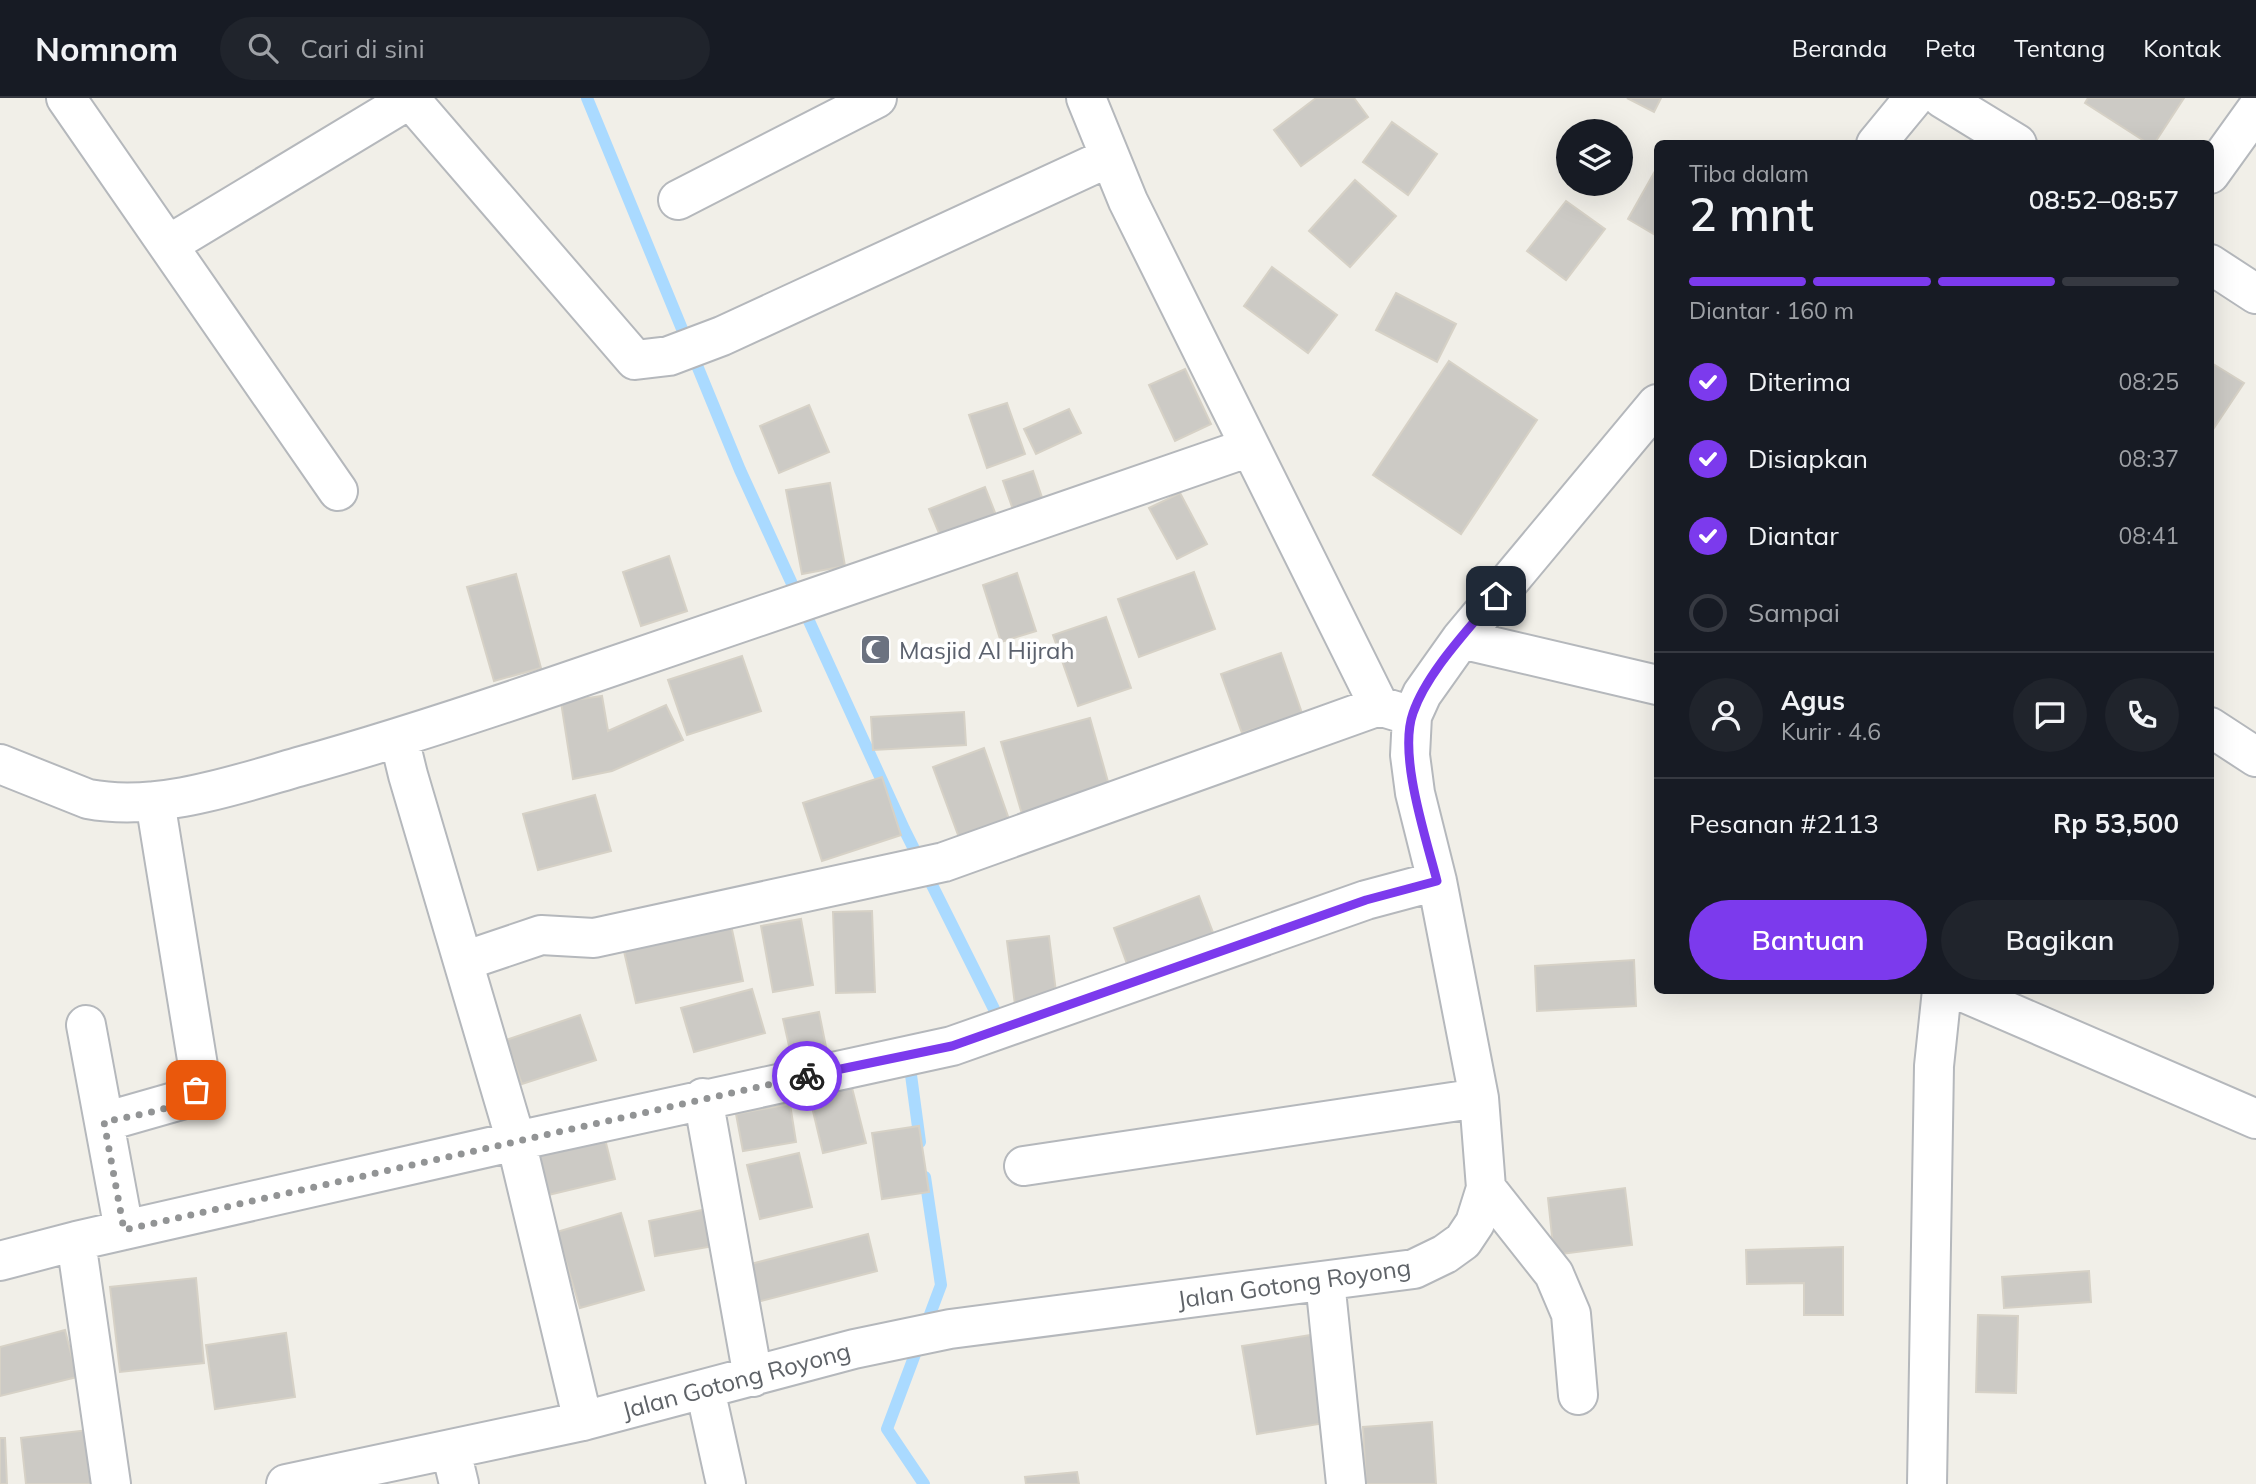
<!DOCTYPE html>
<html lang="id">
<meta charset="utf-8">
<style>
:root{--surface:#171b24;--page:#20242c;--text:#f1f3f6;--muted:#9ea1a6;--line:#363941;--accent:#7c3aed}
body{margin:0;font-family:Mulish,sans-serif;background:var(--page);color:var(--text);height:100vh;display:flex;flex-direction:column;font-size:26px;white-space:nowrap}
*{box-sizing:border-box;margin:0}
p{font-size:23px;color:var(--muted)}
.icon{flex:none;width:38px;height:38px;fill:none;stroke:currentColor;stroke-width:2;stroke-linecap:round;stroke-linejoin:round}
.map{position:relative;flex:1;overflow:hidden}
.panel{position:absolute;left:1654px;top:42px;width:560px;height:854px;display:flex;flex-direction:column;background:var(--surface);border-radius:10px;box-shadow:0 7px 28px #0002}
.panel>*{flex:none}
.buttons{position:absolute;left:1556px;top:21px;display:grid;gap:14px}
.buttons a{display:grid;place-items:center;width:77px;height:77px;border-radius:50%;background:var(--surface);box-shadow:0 7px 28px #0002;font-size:35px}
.pin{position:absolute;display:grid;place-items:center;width:60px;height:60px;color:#fff;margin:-30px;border-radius:14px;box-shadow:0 4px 10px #0006}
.courier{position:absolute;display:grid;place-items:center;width:70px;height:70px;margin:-35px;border:5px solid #7c3aed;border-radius:50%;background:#fff;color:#222;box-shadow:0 2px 9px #0007}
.head em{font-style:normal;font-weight:600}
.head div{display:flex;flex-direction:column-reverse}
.head{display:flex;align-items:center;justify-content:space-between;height:119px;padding:0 35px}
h1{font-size:46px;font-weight:600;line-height:52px}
.bar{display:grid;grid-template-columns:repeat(4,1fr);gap:10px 7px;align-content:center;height:84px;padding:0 35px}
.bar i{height:9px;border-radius:5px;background:var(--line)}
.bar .on{background:var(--accent)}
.bar p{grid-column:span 4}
.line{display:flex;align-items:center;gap:18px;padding:0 35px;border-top:2px solid var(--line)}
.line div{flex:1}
.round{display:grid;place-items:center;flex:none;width:74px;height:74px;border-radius:37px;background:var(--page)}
ol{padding:0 35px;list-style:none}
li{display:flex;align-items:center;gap:21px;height:77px}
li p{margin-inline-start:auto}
li .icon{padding:7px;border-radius:50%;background:var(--accent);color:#fff;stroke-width:4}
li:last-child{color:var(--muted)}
li i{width:38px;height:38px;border:4px solid var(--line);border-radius:50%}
.button{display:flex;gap:14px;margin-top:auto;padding:14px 35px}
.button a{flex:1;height:80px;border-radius:42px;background:var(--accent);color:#fff;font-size:28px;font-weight:600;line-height:80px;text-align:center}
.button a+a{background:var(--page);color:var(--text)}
header{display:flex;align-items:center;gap:42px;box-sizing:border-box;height:98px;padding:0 35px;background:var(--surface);border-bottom:2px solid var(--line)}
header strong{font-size:33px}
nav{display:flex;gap:38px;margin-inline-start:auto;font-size:24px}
.search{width:490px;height:63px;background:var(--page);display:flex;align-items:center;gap:18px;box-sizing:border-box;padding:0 24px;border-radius:38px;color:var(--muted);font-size:26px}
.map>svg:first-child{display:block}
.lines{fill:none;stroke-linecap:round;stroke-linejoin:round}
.stream{stroke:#aadaff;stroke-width:12}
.building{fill:#cccac5;stroke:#d6d1c6;stroke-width:2}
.street-casing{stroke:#b5b8bc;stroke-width:42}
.street{stroke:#fff;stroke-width:38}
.done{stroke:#929495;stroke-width:7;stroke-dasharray:0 12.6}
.route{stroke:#7c3aed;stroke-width:9}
.labels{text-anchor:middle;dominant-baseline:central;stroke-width:7;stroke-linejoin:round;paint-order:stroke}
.worship-label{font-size:24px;fill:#5b616d;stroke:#fff;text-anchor:start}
.street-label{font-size:24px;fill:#5f6368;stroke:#fff}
</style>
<header>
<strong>Nomnom</strong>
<div class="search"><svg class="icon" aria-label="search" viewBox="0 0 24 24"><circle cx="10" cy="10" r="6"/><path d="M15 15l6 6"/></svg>Cari di sini</div>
<nav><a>Beranda</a><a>Peta</a><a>Tentang</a><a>Kontak</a></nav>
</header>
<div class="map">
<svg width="2256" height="1386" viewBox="0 0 2256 1386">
<rect width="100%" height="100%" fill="#f1efe8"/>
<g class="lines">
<path class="stream" d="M587 0 740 372 904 731 997 917 987 922
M909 962 920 1044
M924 1386 887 1331 941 1187 925 1079"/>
</g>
<path class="building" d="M1316 0H1354L1368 19 1301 68 1274 32Z
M1627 0H1661L1654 14Z
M2088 0H2184L2154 46H2149L2085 5Z
M1392 24 1437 56 1408 97 1363 64Z
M1655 73 1657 74V138L1628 121Z
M1355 82 1396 118 1350 169 1309 133Z
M1566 103 1605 131 1566 182 1527 153Z
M1272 169 1337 217 1308 255 1244 208Z
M1396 195 1456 226 1437 264 1376 232Z
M1449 263 1537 322 1461 436 1373 377Z
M2210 264 2244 285 2210 336Z
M1185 271 1211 326 1175 343 1149 287Z
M1007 305 1025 356 987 370 969 317Z
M809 307 829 354 779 375 760 328Z
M1069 311 1081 335 1036 356 1024 331Z
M1033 373 1048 417 1018 426 1003 383Z
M830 385 845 468 802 476 786 392Z
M985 389 1001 430 946 452 929 411Z
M1180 395 1207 446 1177 461 1149 410Z
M669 458 687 513 641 528 623 474Z
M1194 474 1215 531 1139 559 1118 501Z
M1017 475 1036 533 1001 544 983 487Z
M516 476 541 570 494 583 467 489Z
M1106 519 1131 590 1078 608 1053 537Z
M1281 555 1302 615 1242 635 1221 576Z
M742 558 761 613 687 637 668 582Z
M602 598 608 633 666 607 683 642 612 673 573 681 561 604Z
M964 614 966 647 873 652 871 619Z
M1090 620 1112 698 1024 723 1001 644Z
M984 650 1011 727 961 745 933 669Z
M882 679 901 737 822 763 803 705Z
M595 697 611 753 538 772 523 716Z
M1199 798 1217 845 1131 877 1114 830Z
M872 813 875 894 836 895 833 814Z
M801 821 813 887 773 894 761 828Z
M731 827 743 883 636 905 623 849Z
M1049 838 1057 902 1015 907 1007 843Z
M1634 862 1636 908 1537 913 1535 868Z
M752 891 765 935 694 954 681 910Z
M819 914 829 964 794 970 783 921Z
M580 917 596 962 522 986 506 942Z
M849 978 866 1045 823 1055 807 988Z
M790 1006 796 1044 743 1053 736 1016Z
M919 1028 929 1094 882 1101 872 1035Z
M602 1029 615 1081 540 1099 527 1047Z
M799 1055 812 1109 760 1121 747 1067Z
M1625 1090 1632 1147 1554 1157 1548 1100Z
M707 1111 714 1148 655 1158 649 1123Z
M621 1115 644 1192 580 1210 557 1134Z
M868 1136 877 1173 753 1205 743 1168Z
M1843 1149V1217H1804V1185L1747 1186 1746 1152Z
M2089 1173 2091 1204 2004 1210 2002 1179Z
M196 1180 204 1265 120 1274 110 1189Z
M1978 1217 2018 1218 2016 1295 1976 1294Z
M65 1232 77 1279 0 1298V1249Z
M286 1235 295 1299 215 1311 206 1247Z
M1311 1237 1325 1325 1257 1336 1242 1248Z
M1432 1324 1436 1386H1366L1363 1329Z
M88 1332 95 1386H26L21 1340Z
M0 1340H5L7 1386H0Z
M1077 1374 1079 1386H1026L1025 1379Z"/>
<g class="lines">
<defs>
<path id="street" d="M66 0 338 393
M1086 0 1128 103 1379 608
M1942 0 2017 46
M1876 46 1914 0
M2210 76 2256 12
M678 102 877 0
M168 147 410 1 635 262 669 258 722 238 1110 59
M2210 166 2256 196
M1461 541 1657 587
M2210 629 2256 659
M399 640 408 677 516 1043 583 1323
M0 666 88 701C157 714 232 688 298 669 385 645 470 617 555 588 787 509 1018 430 1250 349
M464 863 541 837 594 840 944 764 1379 608 1412 618
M1958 892 2256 1021
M86 927 124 1132
M703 1000 753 1279
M104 1024 188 1000 200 980 155 703
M1024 1068 1479 1000
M1486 1090 1554 1176 1571 1216 1578 1297
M76 1143 111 1386
M0 1163 76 1143 516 1043 952 948 1366 802 1437 783
M1325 1183 1346 1386
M705 1291 726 1386
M451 1353 459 1386
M286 1386 583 1323 854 1251 950 1231 1414 1171 1445 1156 1463 1143 1475 1125 1486 1090 1479 1000 1437 783 1415 695 1410 657 1412 618 1422 596 1461 541 1657 306
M1927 1386 1934 968 1942 892"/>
</defs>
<use href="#street" class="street-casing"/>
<use href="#street" class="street"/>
</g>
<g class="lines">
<path class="done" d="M196 992C177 1014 132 1017 104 1024L124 1132 807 978"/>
<path class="route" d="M807 978 952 948 1366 802 1437 783C1426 740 1398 657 1413 615 1427 574 1469 531 1496 498"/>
</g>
<defs>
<symbol id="mosque-square" viewBox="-11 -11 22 22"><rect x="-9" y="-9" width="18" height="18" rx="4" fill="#6b7280" stroke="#fff"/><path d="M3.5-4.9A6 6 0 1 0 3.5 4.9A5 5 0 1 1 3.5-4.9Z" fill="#fff"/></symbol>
</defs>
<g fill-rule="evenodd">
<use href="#mosque-square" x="858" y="534" width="35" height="35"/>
</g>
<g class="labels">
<g class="worship-label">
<text x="899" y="552">Masjid Al Hijrah</text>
</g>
<g class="street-label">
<text transform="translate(1294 1185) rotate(-8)">Jalan Gotong Royong</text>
<text transform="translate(736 1282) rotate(-15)">Jalan Gotong Royong</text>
</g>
</g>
</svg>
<div class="buttons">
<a><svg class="icon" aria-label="layers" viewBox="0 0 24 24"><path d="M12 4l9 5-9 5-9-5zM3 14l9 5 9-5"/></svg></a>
</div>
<div class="pin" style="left:196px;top:992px;background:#ea580c"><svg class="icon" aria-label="bag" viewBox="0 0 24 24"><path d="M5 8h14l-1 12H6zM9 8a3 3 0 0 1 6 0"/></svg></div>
<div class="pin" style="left:1496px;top:498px;background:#1f2937"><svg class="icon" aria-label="home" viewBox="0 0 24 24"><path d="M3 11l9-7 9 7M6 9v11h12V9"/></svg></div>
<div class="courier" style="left:807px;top:978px"><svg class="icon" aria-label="bike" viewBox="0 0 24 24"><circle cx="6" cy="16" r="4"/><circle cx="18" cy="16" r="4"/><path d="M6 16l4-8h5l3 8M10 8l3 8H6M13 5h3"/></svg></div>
<section class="panel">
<div class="head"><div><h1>2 mnt</h1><p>Tiba dalam</p></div><em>08:52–08:57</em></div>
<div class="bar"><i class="on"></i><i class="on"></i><i class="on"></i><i></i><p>Diantar · 160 m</p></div>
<ol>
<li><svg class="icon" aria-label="check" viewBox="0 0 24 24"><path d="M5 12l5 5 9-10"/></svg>Diterima<p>08:25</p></li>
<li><svg class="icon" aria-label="check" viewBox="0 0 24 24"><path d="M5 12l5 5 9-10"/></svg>Disiapkan<p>08:37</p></li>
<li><svg class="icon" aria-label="check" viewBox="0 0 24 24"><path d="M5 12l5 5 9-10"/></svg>Diantar<p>08:41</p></li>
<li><i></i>Sampai</li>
</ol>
<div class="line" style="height:126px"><a class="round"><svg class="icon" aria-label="person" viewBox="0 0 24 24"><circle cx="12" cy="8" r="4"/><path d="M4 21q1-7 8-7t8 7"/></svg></a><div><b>Agus</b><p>Kurir · 4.6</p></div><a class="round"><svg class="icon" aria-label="chat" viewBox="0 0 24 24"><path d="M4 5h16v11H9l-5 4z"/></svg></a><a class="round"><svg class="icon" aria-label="phone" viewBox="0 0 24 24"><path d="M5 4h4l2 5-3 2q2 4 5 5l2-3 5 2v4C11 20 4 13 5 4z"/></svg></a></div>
<div class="line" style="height:91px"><div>Pesanan #2113</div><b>Rp 53,500</b></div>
<div class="button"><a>Bantuan</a><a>Bagikan</a></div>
</section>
</div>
